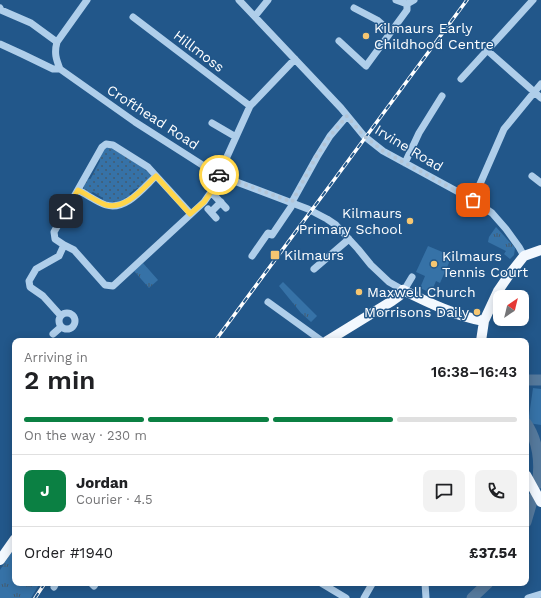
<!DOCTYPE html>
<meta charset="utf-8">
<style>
:root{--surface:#fff;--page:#f2f2f2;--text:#202124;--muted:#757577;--line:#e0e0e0;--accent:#0b8043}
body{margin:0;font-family:"Work Sans",sans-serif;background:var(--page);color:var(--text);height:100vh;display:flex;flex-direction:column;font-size:15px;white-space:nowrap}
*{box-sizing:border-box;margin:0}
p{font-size:13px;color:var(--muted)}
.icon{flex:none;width:22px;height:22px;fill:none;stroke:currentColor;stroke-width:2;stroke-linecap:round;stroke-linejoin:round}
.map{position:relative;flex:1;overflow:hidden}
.details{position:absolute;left:12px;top:338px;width:517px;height:248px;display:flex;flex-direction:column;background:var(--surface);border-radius:8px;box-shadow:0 2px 10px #0003}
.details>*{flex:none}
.needle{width:26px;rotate:35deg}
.buttons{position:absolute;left:493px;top:290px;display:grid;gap:8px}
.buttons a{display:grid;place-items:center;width:36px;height:36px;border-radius:8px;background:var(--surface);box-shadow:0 2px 10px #0003;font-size:20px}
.pin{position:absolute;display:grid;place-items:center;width:34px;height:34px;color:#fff;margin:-17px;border-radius:8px;box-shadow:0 2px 6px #0006}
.courier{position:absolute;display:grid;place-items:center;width:40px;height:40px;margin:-20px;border:3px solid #ffd54a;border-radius:50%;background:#fff;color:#222;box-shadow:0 1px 5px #0007}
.head em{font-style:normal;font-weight:600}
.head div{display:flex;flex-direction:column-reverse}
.head{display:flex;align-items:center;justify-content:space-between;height:68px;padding:0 12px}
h1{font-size:26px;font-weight:600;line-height:30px}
.bar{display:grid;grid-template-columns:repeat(4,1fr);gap:6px 4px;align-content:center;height:48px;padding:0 12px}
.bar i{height:5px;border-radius:3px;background:var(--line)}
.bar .on{background:var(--accent)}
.bar p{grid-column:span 4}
.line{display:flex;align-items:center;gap:10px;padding:0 12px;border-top:1px solid var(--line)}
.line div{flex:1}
.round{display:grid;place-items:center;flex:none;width:42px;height:42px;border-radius:8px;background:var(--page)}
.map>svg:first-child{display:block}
.grass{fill:url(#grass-tufts)}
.park{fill:url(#park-dots)}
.pitch{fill:#3672a7}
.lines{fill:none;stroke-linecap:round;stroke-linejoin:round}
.river{stroke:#55799c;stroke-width:11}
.minor{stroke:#afceea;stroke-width:7}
.major{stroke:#f3f8fe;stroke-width:10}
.rail-casing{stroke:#fff;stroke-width:3.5}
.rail{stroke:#22578a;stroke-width:2;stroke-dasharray:6;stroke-linecap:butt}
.done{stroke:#b2c4d6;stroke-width:4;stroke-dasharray:0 7.2}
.route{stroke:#ffd54a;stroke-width:5}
.poi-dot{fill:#f6c671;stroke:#22578a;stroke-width:1.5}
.labels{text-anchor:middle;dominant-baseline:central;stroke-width:3;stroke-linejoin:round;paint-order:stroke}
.poi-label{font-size:14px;fill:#fff;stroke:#22578a;text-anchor:start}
.street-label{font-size:14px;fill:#fff;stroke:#22578a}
</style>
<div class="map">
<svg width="541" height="598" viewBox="0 0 541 598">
<defs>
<pattern id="grass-tufts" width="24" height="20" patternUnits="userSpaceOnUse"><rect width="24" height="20" fill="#3672a7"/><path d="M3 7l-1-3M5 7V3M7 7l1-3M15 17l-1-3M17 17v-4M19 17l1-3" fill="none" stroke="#435b70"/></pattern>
<pattern id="park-dots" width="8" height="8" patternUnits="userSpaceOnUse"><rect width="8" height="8" fill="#3672a7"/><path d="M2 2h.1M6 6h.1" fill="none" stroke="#435b70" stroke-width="1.8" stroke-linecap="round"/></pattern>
</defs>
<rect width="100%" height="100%" fill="#22578a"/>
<path class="grass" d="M496 227 515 248 514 255 510 259 504 254 506 251 488 242 489 237Z
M143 263 158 280 149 288 134 271Z
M283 282 317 316 311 322 301 313 279 286Z
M15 547V583H40L31 598H0V570Z"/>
<path class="park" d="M109 147 139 164 153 177 140 188H137L130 193V197C121 203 113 205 103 200V198L93 192 91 193 84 190V186L87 180 91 178 100 161 99 157 104 149Z"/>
<path class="pitch" d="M428 246 452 256 440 283 436 281 431 293 420 288 425 276 416 272Z
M533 388 541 389V425L528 423Z"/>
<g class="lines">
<path class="river" d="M526 380H541
M526 423C538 440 541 464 537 484
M526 522 533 498
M472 598 488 583"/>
<path class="minor" d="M87 0 57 42C54 53 56 59 60 69L135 122 218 175 308 209 327 219 336 225 358 249 371 265 389 282 403 290 406 287 412 277
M239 0 341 108 364 136 383 151 473 200 492 213 506 229 519 247 524 256
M396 0 407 4
M0 8 1 10 31 23 57 42
M354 8 377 20 391 32
M255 16 268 0
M133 17 250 106
M339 41 366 66 407 10V4L414 0
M0 44 22 54 53 69H60
M488 51 541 98
M461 79 533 0
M212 123 236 137
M405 163 419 133 442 96
M532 176 541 183
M78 190C86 194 99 203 106 205 126 211 143 188 156 176
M211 192 226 208
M473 200 504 129 541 84
M208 209 216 218
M211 212 221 202
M191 214 148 167 113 145 106 144 102 147 54 232 55 239 64 245 74 250 105 285 113 286 204 202 211 192 250 106 295 59
M252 256 268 233 272 235 291 207 292 202 317 157 330 136 347 116
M314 269 349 239
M268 302 322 341
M59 321a8 8 0 1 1 16 0a8 8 0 1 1-16 0Z
M61 316 43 296 30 287 29 281 36 269 59 256 64 245
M53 334 61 327
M91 583 94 586 96 583
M321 583 346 598
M425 583 426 598
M54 587 56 583
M364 598 372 584
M528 598 541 594"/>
<path class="major" d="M327 341 392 301 399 296 403 290C429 303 456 316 484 321
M481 341 484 321 498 291 509 275 524 256 541 250
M526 475 541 502
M0 560 15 539"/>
<defs>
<path id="rail" d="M215 341 467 0
M35 598 45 583"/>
</defs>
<use href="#rail" class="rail-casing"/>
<use href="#rail" class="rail"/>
</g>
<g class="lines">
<path class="done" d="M219 175 292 202 316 157 330 136 347 116 364 136 383 151 473 200"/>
<path class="route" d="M66 211 78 190C86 194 99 203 106 205 126 210 143 188 156 176L190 214 204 202 211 192 219 175"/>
</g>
<g class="poi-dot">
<circle cx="366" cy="36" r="4"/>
<circle cx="410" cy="221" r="4"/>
<rect x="270" y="250" width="10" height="10" rx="2"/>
<circle cx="434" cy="264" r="4"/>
<circle cx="359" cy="292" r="4"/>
<circle cx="477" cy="312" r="4"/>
</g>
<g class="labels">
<g class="poi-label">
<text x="374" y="28">Kilmaurs Early<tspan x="374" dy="16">Childhood Centre</tspan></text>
<text x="402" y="213" text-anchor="end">Kilmaurs<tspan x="402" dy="16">Primary School</tspan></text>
<text x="284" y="255">Kilmaurs</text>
<text x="442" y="256">Kilmaurs<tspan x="442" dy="16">Tennis Court</tspan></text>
<text x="367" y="292">Maxwell Church</text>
<text x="469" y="312" text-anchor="end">Morrisons Daily</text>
</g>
<g class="street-label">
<text transform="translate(199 51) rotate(37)">Hillmoss</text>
<text transform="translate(153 117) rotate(33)">Crofthead Road</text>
<text transform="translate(409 148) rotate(31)">Irvine Road</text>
</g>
</g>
</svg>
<div class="buttons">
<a><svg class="needle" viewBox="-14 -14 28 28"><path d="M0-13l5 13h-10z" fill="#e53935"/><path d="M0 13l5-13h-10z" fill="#757577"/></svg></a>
</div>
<div class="pin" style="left:473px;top:200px;background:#ea580c"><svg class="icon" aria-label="bag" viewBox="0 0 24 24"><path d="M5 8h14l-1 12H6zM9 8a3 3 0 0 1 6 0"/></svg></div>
<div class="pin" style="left:66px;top:211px;background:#1f2937"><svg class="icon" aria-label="home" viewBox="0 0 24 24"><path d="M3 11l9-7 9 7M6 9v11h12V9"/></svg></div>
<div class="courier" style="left:219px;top:175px"><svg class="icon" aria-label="car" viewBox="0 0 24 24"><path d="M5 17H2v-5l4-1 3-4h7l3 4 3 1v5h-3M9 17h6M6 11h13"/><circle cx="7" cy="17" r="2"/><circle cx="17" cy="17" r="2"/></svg></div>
<section class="details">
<div class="head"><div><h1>2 min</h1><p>Arriving in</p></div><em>16:38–16:43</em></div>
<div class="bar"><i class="on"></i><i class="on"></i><i class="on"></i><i></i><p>On the way · 230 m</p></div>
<div class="line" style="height:72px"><b class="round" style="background:var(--accent);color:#fff">J</b><div><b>Jordan</b><p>Courier · 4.5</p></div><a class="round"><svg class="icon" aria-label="chat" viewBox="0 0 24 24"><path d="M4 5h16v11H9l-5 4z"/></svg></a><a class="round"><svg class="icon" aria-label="phone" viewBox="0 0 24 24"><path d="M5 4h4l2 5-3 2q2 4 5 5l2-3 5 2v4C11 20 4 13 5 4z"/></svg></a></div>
<div class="line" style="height:52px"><div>Order #1940</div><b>£37.54</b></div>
</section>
</div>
